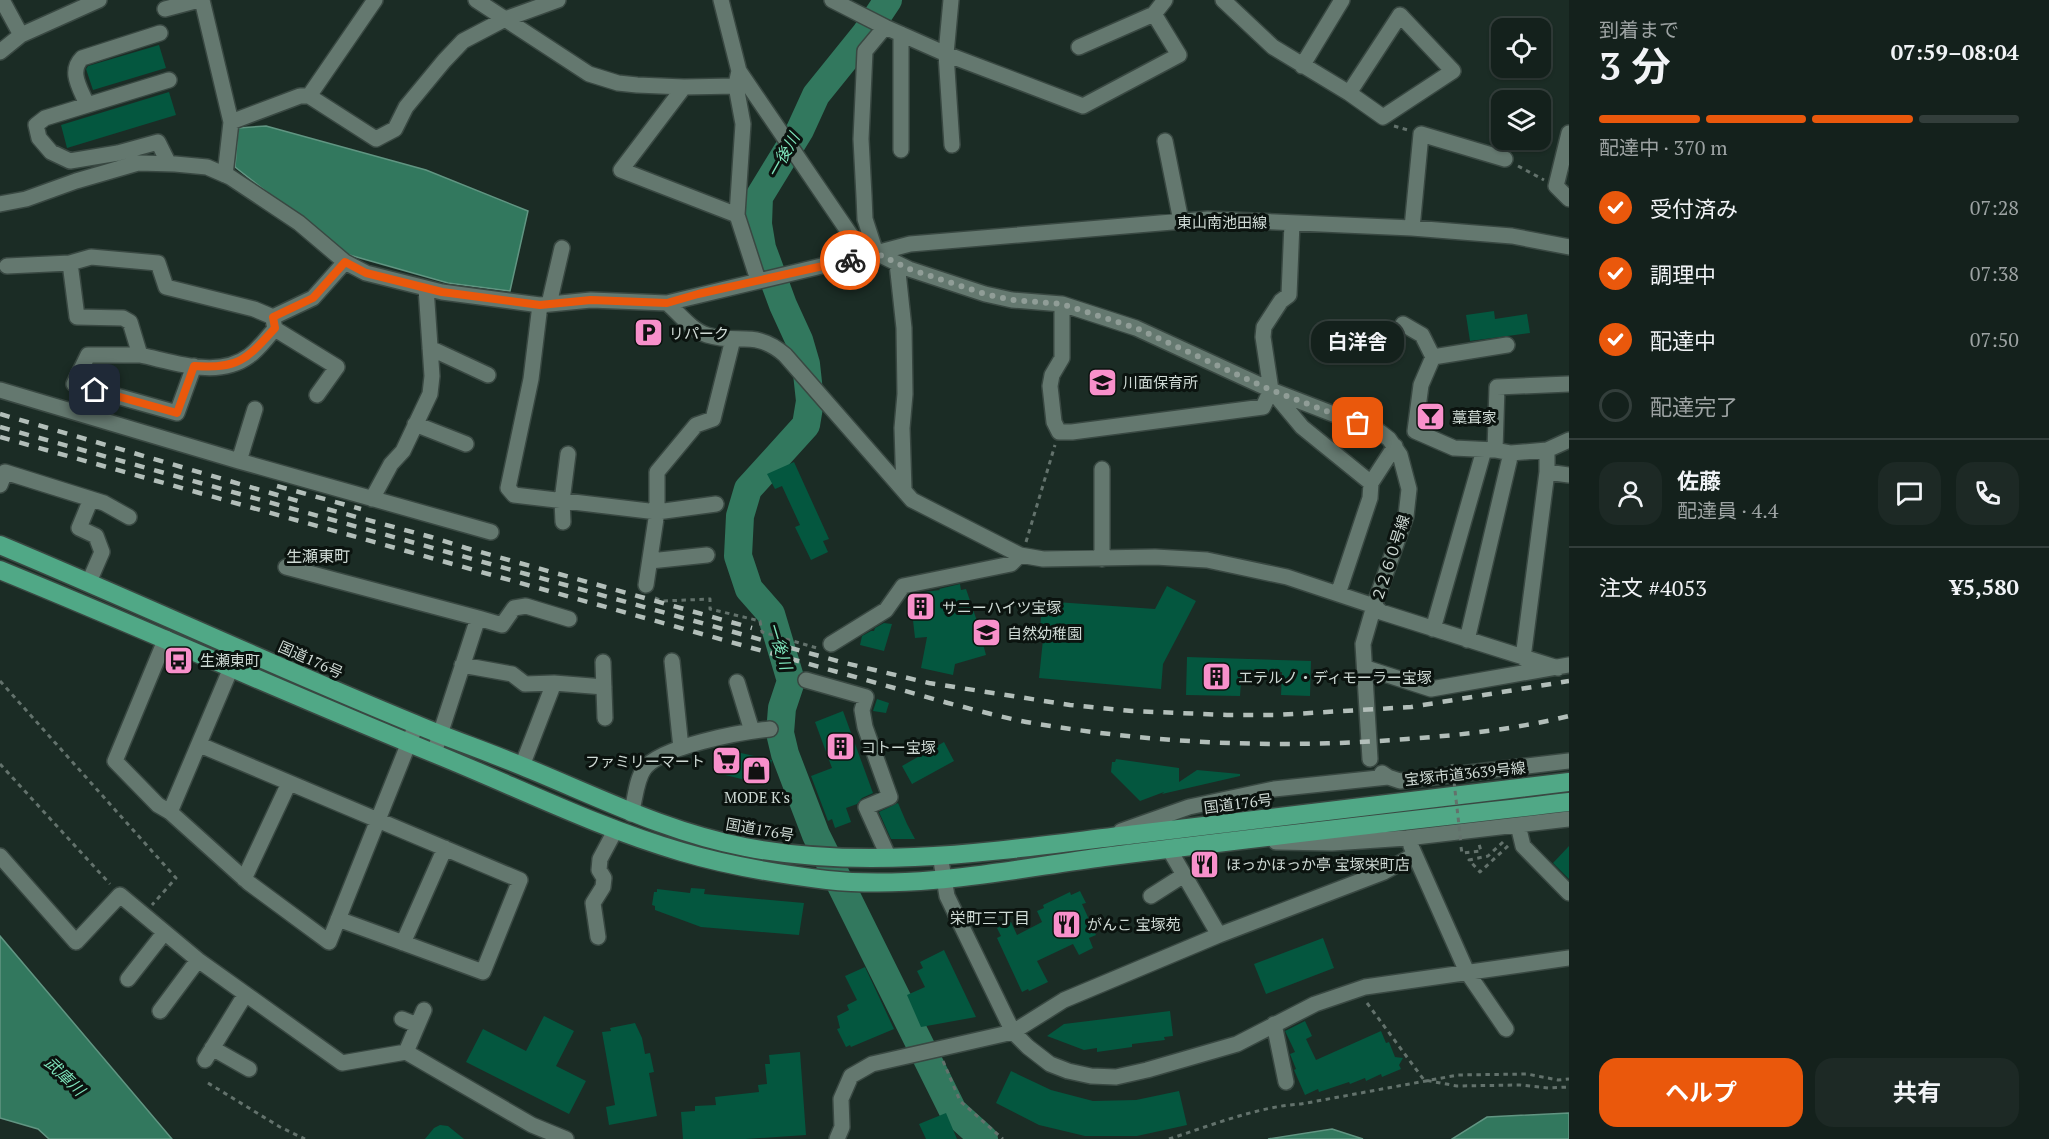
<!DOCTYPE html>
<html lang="ja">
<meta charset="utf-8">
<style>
:root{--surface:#14211c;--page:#1d2925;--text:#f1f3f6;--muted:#9da3a3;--line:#333e3b;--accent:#ea580c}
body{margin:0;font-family:"PT Serif","Noto Sans JP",serif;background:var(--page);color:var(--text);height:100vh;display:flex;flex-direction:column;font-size:22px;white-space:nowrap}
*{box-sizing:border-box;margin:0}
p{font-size:20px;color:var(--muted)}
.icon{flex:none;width:33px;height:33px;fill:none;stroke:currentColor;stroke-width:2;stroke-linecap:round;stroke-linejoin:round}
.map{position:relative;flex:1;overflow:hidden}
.details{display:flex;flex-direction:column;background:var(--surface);width:480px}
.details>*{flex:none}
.fabs{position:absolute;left:1491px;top:18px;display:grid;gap:12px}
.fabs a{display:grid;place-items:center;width:60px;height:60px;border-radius:12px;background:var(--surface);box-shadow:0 2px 4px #0004,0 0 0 2px var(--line);font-size:30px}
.pin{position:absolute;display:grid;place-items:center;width:51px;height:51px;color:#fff;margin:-26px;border-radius:12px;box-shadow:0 3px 9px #0006}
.courier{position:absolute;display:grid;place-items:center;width:60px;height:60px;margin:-30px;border:4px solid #ea580c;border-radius:50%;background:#fff;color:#222;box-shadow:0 2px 8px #0007}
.bubble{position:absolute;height:42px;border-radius:18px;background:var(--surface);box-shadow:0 2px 4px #0004,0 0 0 2px var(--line);font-size:20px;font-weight:700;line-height:42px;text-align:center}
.overview em{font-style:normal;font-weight:700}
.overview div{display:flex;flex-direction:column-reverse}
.overview{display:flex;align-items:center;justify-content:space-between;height:102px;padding:0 30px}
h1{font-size:39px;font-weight:700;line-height:45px}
.bar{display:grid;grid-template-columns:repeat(4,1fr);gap:9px 6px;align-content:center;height:72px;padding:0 30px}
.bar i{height:8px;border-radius:4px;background:var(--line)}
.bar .selected{background:var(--accent)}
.bar p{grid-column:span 4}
.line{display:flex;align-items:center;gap:15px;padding:0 30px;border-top:2px solid var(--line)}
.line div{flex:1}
.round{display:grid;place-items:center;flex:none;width:63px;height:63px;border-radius:18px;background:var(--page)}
ol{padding:0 30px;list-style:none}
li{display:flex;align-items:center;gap:18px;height:66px}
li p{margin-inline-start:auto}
li .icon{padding:6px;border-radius:50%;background:var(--accent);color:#fff;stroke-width:4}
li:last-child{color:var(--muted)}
li i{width:33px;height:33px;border:3px solid var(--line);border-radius:50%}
.primary-button{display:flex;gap:12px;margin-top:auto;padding:12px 30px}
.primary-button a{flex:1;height:69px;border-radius:18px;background:var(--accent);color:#fff;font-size:24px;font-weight:700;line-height:69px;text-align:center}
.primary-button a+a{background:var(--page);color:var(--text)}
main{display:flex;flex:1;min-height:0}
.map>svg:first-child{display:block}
.water{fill:#32785e;stroke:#619582;stroke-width:1.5}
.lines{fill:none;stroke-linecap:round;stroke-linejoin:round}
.river{stroke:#32785e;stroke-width:28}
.building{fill:#04573f}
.minor-casing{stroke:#394842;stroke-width:18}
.highway-casing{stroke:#394842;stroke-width:21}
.path{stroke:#63726c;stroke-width:3;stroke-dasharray:4.5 4.5;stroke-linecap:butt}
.minor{stroke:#64786f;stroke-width:15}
.highway{stroke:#50a886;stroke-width:18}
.rail{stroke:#b2beb9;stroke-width:4.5;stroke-dasharray:10 10;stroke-linecap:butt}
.path-bridge{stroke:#63726c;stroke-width:3;stroke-dasharray:4.5 4.5;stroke-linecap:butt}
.done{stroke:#909d97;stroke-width:6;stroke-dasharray:0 10.8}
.route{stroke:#ea580c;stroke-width:8}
.labels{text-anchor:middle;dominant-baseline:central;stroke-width:6;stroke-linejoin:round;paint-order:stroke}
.street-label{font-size:15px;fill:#cfdad5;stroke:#0b130f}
.poi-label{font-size:15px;fill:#cfdad5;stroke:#0b130f;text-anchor:start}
.water-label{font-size:16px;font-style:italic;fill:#7fe5bc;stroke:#0b130f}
.neighbourhood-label{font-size:16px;fill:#cfdad5;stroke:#0b130f}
</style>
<main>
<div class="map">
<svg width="1569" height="1139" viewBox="0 0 1569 1139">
<rect width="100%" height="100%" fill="#1b2c25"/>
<path class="water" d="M266 126 426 170 528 211 510 291 448 283 346 254 235 167 238 128Z
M0 936 172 1139H49L38 1129 0 1118Z
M1569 1113V1139H1452L1487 1117Z
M1332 1129 1363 1139H1268Z"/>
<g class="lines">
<path class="river" d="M888 0 866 33 816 95 800 130 759 197 758 224 762 248 783 305 799 340 806 364 810 401 806 425 748 489 740 516 738 556 749 589 771 614 791 681 782 708 780 733 785 754 816 835 953 1111 984 1139"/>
</g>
<path class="building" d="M159 45 166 68 93 90 86 69 88 66Z
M169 92 176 115 67 148 61 125Z
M1494 311 1495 319 1527 314 1530 333 1470 341 1466 315Z
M794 462 829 539 823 541 828 552 811 560 795 527 800 525 782 486 775 489 767 474Z
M960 584 961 590 966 589 978 624 984 622 989 638 982 640 986 655 955 664 953 675 921 668 927 637 915 638 910 594 940 590 939 589Z
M1167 586 1196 601 1163 664 1161 689 1039 678 1044 630H1040L1042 601 1155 609Z
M884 623 892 624 884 651 860 645 862 636 871 631H874L875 628Z
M1187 657 1311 661 1310 696 1281 695 1282 672 1247 671 1246 682H1241L1240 696 1186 695Z
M877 699 889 703 886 713 873 711Z
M843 711 873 793 862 798 857 804 846 808 851 822 835 828 832 819 828 821 811 776 832 768 815 722Z
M944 742 954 761 912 784 902 766Z
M719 748 772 760 766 785 713 772Z
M1116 759 1179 768V782L1197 770 1240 774V776L1162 794 1164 792 1140 801 1111 772 1112 762H1115Z
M898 803 907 824 915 839H891L879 812Z
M1569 846V879L1553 863Z
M691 888 705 889 704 894 804 903 799 935 701 927 655 910V906L652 905 654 892H657V889L690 893Z
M1080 891 1086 903 1082 904 1096 935 1089 938 1093 948 1079 955 1073 944 1037 961 1048 982 1029 991 1028 989 1022 992 997 938 1001 936 997 928 1011 922 1017 935 1042 922 1037 911 1044 908 1043 905 1070 892 1071 895Z
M1323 938 1334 968 1266 994 1254 964Z
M944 950 976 1017 921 1027 907 995 925 987 917 971 923 968 920 962Z
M865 967 894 1029 851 1047 850 1045 846 1047 837 1029 840 1028 837 1016 849 1010 847 1005 857 1000 845 976Z
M1170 1011 1173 1036 1164 1037 1165 1040 1132 1044V1047L1097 1052V1048L1084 1050 1047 1036 1064 1024Z
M544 1016 574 1031 556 1066 586 1081 569 1114 466 1062 483 1029 526 1051Z
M1305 1021 1312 1036 1306 1039 1316 1060 1381 1031 1386 1043 1389 1042 1395 1057 1403 1058 1399 1065 1401 1069 1382 1077 1381 1074 1366 1081 1365 1078 1350 1084 1349 1082 1319 1092 1318 1089 1305 1095 1294 1070 1296 1069 1290 1054 1295 1052 1285 1031Z
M635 1023 642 1038 645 1054 650 1053 654 1072 649 1073 657 1116 609 1125 606 1107 615 1105 602 1032 611 1031 610 1028Z
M800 1052 806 1135 746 1139H683L681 1112 695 1111V1106L716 1105 715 1097 759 1092 758 1085 767 1084 765 1064H770L769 1055Z
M1011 1071 1051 1090 1093 1101 1136 1100 1179 1091 1187 1125 1137 1136H1085L1039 1125 996 1103Z
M946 1113 957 1139H926L919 1124Z
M440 1125 448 1126 464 1139H425L434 1128Z"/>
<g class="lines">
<defs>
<path id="minor" d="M2 0 21 35
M202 0 231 122 300 96H309L376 139 395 129 406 107 444 61 463 41 505 19 558 0
M476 0 589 74 618 83 637 85 684 87 736 86 743 124 737 215
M721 0 739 71 737 80
M832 0 885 27
M951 0 946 54 952 145
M1223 0 1273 47 1349 93 1383 117 1453 71 1400 15 1349 93
M165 9 199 0
M1079 47 1154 14
M0 52 21 35 99 0
M1302 66 1342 0
M739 71 852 237 876 253
M169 80 45 118 36 125 39 138 51 152 70 161 118 153 158 142 169 164
M684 87 621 170 737 215 758 280
M309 96 375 0
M87 105C81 89 68 72 82 58L160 33
M1569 133 1556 186 1569 199
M1165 141 1181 221
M901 150V34
M225 175 231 122
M0 204 26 199 76 181 138 163 175 164 207 167 230 177 299 223 345 262 366 273 442 292 540 305 591 300 667 303 876 253 909 269 985 294 1012 300 1062 304 1136 328 1271 390 1380 432 1389 439 1400 455 1409 489 1406 516 1374 606 1363 644 1370 759
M1412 228 1421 134 1505 159
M876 253 910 244 1208 219 1412 228 1512 236 1569 247
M876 253 865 219 864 196 861 139 865 51 885 27 946 54 1083 106 1179 55 1154 14 1165 0
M897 263 904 328 905 394 902 428 904 490
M7 266 70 263
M667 303C679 313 691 330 707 335 739 345 755 329 785 355L912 500 1020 555 1011 564 903 586 886 610 831 644
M549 304 562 248
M1062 304V358L1052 375 1050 386 1054 422 1059 432H1072L1263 407 1271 390 1263 337 1264 327 1281 301 1289 295 1292 223
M540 305 531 379 508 488 514 495 657 512 716 504
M273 319 275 329 337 367 317 395
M1403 324 1422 335 1433 357
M275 329C267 337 259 349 249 356 218 379 174 362 140 355L130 322 123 318 77 317 70 263 91 257 158 263 166 287 254 309 273 317 313 298 345 262
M1507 345 1433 357 1421 385 1415 431 1454 448 1495 450 1511 453 1547 450 1569 440
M430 348 488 375
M140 355H88L74 384 177 413 194 366
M0 390 239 461 491 532
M1273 392 1302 427 1371 483
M415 424 466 444
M1495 450 1497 387 1569 384
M239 461 255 409
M1547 472 1569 475
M0 485 5 472 104 503 129 517
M372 499 391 464 403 451 430 394 432 376 426 288
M563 522 562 501 568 454
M1020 555 1043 559 1155 557 1207 560 1287 577 1374 606 1381 612 1558 668
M1102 559V469
M650 561 707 555
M286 567 478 618 434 753
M89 582 102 552 96 536 79 528 91 499
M646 585 657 512V472L696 425 713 419 733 339
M1338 594 1370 498 1371 483 1395 446
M478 618 502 625 514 608 526 606 569 619
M1433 629 1484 450
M166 638 115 761 158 805 170 812
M1467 640 1511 453
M1523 658 1547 472V450
M672 661 681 748
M603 662 605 718
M462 665 512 674 525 684 554 683 604 687
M231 668 170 812 249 883 329 942 416 725
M1366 668 1431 689 1569 665
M806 680 866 697 862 710 865 727 890 797 866 807 889 858
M737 682 752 731
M200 745 520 880 483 972 338 919
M522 766 554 683
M1382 773 1388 777 1400 781 1569 761
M631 814C635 801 636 780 644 769 661 746 741 732 770 729
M1518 825 1523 846 1569 893
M1121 831 1189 807 1274 789 1388 777
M1276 842 1332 843 1407 838 1569 819
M1411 846 1467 972 1506 1029
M1169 849 1219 935
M940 855 947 896 1013 1032 1028 1047 1050 1064 1068 1071 1091 1076 1116 1077 1147 1070 1237 1044 1315 1004 1365 987 1569 958
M0 856 76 942 120 895 198 960 342 1063 406 1052 532 1125 566 1139
M244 879 289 783
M1151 896 1184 875
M598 937 593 903 603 887 604 878 599 870 600 859 616 829
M403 943 445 848
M128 979 164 933
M160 1011 198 960
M402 1019 417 1025
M1274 1024 1286 1082
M212 1048 249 1069
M406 1052 424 1010
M205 1060 245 995
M837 1139 842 1127 841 1099 851 1076 872 1064 1013 1032 1064 1000 1219 935 1384 872 1414 855"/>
<path id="highway" d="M0 545C139 603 276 667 415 724 450 739 486 751 522 766 596 796 666 832 745 847 874 872 1008 849 1137 834 1281 816 1425 799 1569 782
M0 570C147 630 291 695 438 755 519 788 599 828 682 852 729 866 778 874 827 880 919 890 1013 869 1104 857 1259 837 1414 820 1569 802"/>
</defs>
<use href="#minor" class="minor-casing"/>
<use href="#highway" class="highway-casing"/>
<path class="path" d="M1394 126 1408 130
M1518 166 1544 180
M1026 542 1055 445
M655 598 663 601 710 599V609L760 621 762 632 817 648
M0 681 176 878 152 905
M0 764 110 884
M1503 842 1488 856 1469 860 1480 872 1509 845
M1461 847 1462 853 1481 851 1479 844
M1367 1003 1424 1080 1457 1086 1520 1085 1548 1088 1569 1087
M943 1061 960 1101 1003 1139
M208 1083 280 1127 305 1139
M1169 1139C1209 1126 1260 1106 1301 1104L1458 1075 1527 1074 1558 1080 1569 1079"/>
<use href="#minor" class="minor"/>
<use href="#highway" class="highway"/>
<path class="rail" d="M0 414 298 501
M0 427 841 662 929 683 1070 705 1132 711 1227 715H1276L1411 707 1569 681
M0 437 948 703C976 710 1004 718 1032 723 1156 744 1282 749 1407 739 1462 735 1516 729 1569 716
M277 486 361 509
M327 509 431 537 466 548 752 628"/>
<path class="path-bridge" d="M1452 764 1461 843"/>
</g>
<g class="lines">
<path class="done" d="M850 260 876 253 909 269 985 294 1012 300 1062 304 1136 328 1271 390 1358 423"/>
<path class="route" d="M95 390 177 413 194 366C239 369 246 360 275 328L273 317 313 298 345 262 366 273 442 292 540 305 591 300 667 303 698 294 850 260"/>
</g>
<defs>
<symbol id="parking-square" viewBox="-11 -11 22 22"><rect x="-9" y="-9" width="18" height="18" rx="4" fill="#f890cb" stroke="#0b130f"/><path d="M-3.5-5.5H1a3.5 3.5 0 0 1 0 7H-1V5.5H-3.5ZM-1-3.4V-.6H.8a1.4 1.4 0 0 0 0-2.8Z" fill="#111"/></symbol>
<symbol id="school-square" viewBox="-11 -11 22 22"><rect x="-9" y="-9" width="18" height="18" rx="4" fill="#f890cb" stroke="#0b130f"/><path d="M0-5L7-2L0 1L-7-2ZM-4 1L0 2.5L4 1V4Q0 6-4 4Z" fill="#111"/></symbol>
<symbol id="bar-square" viewBox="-11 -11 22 22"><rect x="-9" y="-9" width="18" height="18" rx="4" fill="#f890cb" stroke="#0b130f"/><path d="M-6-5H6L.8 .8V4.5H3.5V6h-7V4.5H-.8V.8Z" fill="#111"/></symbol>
<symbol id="building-square" viewBox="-11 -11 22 22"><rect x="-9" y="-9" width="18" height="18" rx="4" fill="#f890cb" stroke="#0b130f"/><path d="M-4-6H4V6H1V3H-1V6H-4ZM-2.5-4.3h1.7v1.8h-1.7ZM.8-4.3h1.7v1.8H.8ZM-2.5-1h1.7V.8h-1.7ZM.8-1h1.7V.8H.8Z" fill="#111"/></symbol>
<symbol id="bus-square" viewBox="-11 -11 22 22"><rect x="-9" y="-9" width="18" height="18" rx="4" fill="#f890cb" stroke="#0b130f"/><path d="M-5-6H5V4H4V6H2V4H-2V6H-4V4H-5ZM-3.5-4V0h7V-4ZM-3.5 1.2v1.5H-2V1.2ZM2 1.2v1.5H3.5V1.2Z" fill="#111"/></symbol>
<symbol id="supermarket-square" viewBox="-11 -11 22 22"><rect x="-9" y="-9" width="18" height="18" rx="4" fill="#f890cb" stroke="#0b130f"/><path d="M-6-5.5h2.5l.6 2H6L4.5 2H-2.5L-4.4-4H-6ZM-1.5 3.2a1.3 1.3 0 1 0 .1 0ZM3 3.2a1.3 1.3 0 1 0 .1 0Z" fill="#111"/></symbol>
<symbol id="shop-square" viewBox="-11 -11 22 22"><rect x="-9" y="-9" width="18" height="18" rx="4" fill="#f890cb" stroke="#0b130f"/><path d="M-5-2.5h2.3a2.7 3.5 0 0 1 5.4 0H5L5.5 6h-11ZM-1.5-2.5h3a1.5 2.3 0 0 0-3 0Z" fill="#111"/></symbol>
<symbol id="restaurant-square" viewBox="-11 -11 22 22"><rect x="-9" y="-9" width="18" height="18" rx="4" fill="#f890cb" stroke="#0b130f"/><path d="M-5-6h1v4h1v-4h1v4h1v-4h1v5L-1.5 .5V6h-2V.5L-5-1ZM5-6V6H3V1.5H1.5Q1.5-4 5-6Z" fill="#111"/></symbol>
</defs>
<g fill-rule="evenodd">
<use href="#parking-square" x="632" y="316" width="33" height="33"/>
<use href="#school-square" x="1086" y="366" width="33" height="33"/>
<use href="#bar-square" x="1414" y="400" width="33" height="33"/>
<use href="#building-square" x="904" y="590" width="33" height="33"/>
<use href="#school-square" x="970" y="616" width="33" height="33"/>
<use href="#bus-square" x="162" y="644" width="33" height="33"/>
<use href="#building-square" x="1200" y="660" width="33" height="33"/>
<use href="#building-square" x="824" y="730" width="33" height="33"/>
<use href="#supermarket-square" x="710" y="744" width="33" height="33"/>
<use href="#shop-square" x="740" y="754" width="33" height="33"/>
<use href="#restaurant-square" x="1188" y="848" width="33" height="33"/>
<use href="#restaurant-square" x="1050" y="908" width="33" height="33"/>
</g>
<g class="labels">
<g class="street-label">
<text x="1222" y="222">東山南池田線</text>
<text transform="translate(1390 558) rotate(-72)">２２６０号線</text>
<text transform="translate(311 659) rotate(24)">国道176号</text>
<text transform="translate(1465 773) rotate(-6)">宝塚市道3639号線</text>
<text transform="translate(1238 803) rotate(-7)">国道176号</text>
<text transform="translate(760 829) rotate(10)">国道176号</text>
</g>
<g class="poi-label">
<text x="669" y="333">リパーク</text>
<text x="1123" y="382">川面保育所</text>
<text x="1452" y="417">藁葺家</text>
<text x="942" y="607">サニーハイツ宝塚</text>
<text x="1007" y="633">自然幼稚園</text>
<text x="200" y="660">生瀬東町</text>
<text x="1238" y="677">エテルノ・ディモーラー宝塚</text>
<text x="861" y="747">コトー宝塚</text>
<text x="705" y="761" text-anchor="end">ファミリーマート</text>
<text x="757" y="797" text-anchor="middle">MODE K's</text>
<text x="1226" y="864">ほっかほっか亭 宝塚栄町店</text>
<text x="1087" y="924">がんこ 宝塚苑</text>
</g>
<g class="water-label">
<text transform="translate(783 155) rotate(-61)">一後川</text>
<text transform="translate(780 646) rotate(73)">一後川</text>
<text transform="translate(65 1076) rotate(44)">武庫川</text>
</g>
<g class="neighbourhood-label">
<text x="318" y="556">生瀬東町</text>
<text x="990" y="918">栄町三丁目</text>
</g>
</g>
</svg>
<div class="fabs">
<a><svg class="icon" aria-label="locate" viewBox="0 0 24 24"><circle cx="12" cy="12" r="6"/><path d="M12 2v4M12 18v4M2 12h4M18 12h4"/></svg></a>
<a><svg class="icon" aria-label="layers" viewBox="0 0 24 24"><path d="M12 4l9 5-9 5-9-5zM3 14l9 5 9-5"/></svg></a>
</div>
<div class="pin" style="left:1358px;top:423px;background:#ea580c"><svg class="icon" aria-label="bag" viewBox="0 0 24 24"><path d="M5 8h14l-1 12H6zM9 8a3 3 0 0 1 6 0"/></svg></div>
<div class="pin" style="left:95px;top:390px;background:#1f2937"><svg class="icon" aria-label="home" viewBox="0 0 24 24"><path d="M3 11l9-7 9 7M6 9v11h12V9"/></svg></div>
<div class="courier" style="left:850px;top:260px"><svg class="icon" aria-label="bike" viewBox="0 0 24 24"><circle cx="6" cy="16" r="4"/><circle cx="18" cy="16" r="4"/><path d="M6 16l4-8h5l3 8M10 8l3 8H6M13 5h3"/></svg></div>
<div class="bubble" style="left:1311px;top:321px;width:93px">白洋舎</div>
</div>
<section class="details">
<div class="overview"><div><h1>3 分</h1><p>到着まで</p></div><em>07:59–08:04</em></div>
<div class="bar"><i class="selected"></i><i class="selected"></i><i class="selected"></i><i></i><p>配達中 · 370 m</p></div>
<ol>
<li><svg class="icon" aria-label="check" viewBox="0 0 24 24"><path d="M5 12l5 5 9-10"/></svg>受付済み<p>07:28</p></li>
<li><svg class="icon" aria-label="check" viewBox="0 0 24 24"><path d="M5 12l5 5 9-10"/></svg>調理中<p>07:38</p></li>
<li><svg class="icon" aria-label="check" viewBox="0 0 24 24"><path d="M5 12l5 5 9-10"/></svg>配達中<p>07:50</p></li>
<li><i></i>配達完了</li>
</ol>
<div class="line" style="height:108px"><a class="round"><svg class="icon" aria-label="person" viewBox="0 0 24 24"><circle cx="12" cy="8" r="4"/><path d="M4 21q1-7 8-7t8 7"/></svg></a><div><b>佐藤</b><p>配達員 · 4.4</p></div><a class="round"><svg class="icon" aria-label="chat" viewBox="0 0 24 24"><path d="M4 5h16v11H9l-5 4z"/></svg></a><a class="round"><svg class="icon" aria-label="phone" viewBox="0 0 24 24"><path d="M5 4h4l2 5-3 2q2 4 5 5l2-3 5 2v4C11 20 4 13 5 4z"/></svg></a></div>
<div class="line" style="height:78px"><div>注文 #4053</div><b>¥5,580</b></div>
<div class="primary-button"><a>ヘルプ</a><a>共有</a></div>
</section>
</main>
